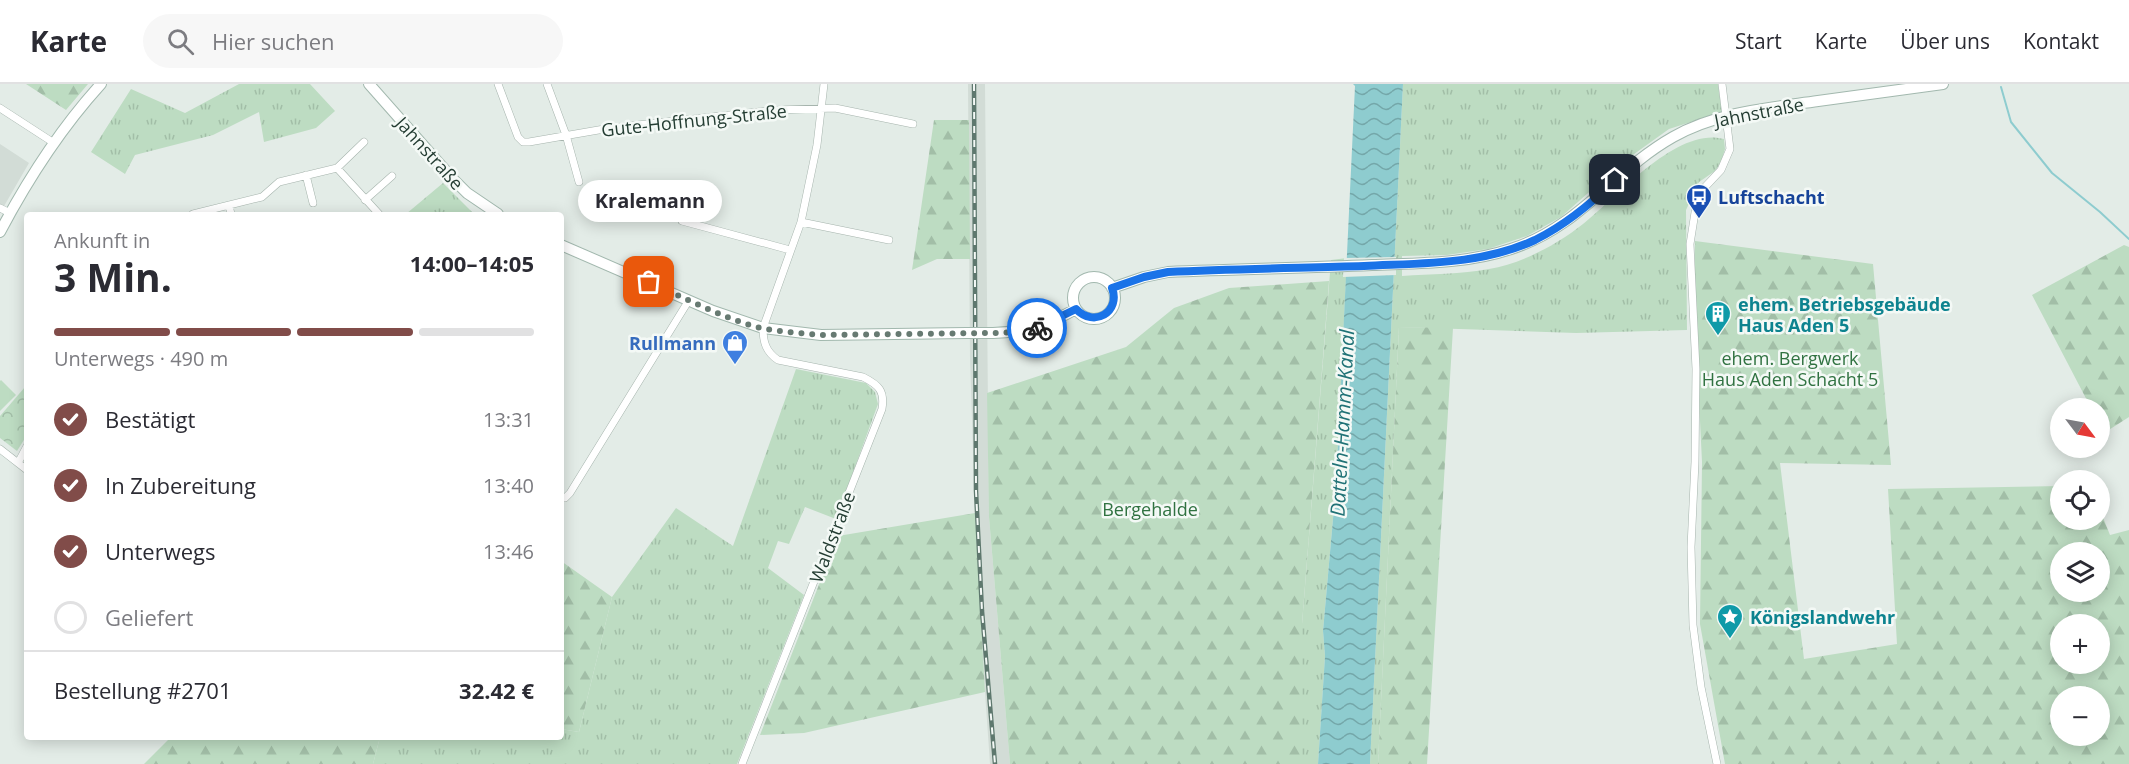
<!DOCTYPE html>
<html lang="de">
<meta charset="utf-8">
<style>
:root{--surface:#fff;--page:#f7f7f7;--text:#2b2b33;--muted:#7c7c81;--line:#e1e1e2;--accent:#814c49}
body{margin:0;font-family:"Open Sans",sans-serif;background:var(--page);color:var(--text);height:100vh;display:flex;flex-direction:column;font-size:22px;white-space:nowrap}
*{box-sizing:border-box;margin:0}
p{font-size:20px;color:var(--muted)}
.icon{flex:none;width:33px;height:33px;fill:none;stroke:currentColor;stroke-width:2;stroke-linecap:round;stroke-linejoin:round}
.map{position:relative;flex:1;overflow:hidden}
.panel{position:absolute;left:24px;top:128px;width:540px;height:528px;display:flex;flex-direction:column;background:var(--surface);border-radius:6px;box-shadow:0 3px 15px #0003}
.panel>*{flex:none}
.needle{width:39px;rotate:122deg}
.buttons{position:absolute;left:2050px;top:314px;display:grid;gap:12px}
.buttons a{display:grid;place-items:center;width:60px;height:60px;border-radius:50%;background:var(--surface);box-shadow:0 3px 15px #0003;font-size:30px}
.pin{position:absolute;display:grid;place-items:center;width:51px;height:51px;color:#fff;margin:-26px;border-radius:12px;box-shadow:0 3px 9px #0006}
.courier{position:absolute;display:grid;place-items:center;width:60px;height:60px;margin:-30px;border:4px solid #1a73e8;border-radius:50%;background:#fff;color:#222;box-shadow:0 2px 8px #0007}
.bubble{position:absolute;height:42px;border-radius:21px;background:var(--surface);box-shadow:0 3px 15px #0003;font-size:20px;font-weight:700;line-height:42px;text-align:center}
.headline em{font-style:normal;font-weight:700}
.headline div{display:flex;flex-direction:column-reverse}
.headline{display:flex;align-items:center;justify-content:space-between;height:102px;padding:0 30px}
h1{font-size:39px;font-weight:700;line-height:45px}
.bar{display:grid;grid-template-columns:repeat(4,1fr);gap:9px 6px;align-content:center;height:72px;padding:0 30px}
.bar i{height:8px;border-radius:4px;background:var(--line)}
.bar .active{background:var(--accent)}
.bar p{grid-column:span 4}
.line{display:flex;align-items:center;gap:15px;padding:0 30px;border-top:2px solid var(--line)}
.line div{flex:1}
ol{padding:0 30px;list-style:none}
li{display:flex;align-items:center;gap:18px;height:66px}
li p{margin-inline-start:auto}
li .icon{padding:6px;border-radius:50%;background:var(--accent);color:#fff;stroke-width:4}
li:last-child{color:var(--muted)}
li i{width:33px;height:33px;border:3px solid var(--line);border-radius:50%}
header{display:flex;align-items:center;gap:36px;box-sizing:border-box;height:84px;padding:0 30px;background:var(--surface);border-bottom:2px solid var(--line)}
header strong{font-size:28px}
nav{display:flex;gap:33px;margin-inline-start:auto;font-size:21px}
.search{width:420px;height:54px;background:var(--page);display:flex;align-items:center;gap:15px;box-sizing:border-box;padding:0 21px;border-radius:33px;color:var(--muted);font-size:22px}
.map>svg:first-child{display:block}
.built{fill:#d2dcd6}
.grass{fill:url(#grass-tufts)}
.forest{fill:url(#forest-firs);fill-rule:evenodd}
.park{fill:url(#park-crowns)}
.pitch{fill:#bddcc2}
.water{fill:url(#water-waves)}
.pier{fill:#e3ece7}
.lines{fill:none;stroke-linecap:round;stroke-linejoin:round}
.stream{stroke:#8ecccf;stroke-width:2}
.street-casing{stroke:#a6b4ad;stroke-width:8}
.secondary-casing{stroke:#a2b8ae;stroke-width:12}
.street{stroke:#fff;stroke-width:7}
.secondary{stroke:#fff;stroke-width:10}
.rail-casing{stroke:#5e786e;stroke-width:4.5}
.rail{stroke:#f4f9f6;stroke-width:2;stroke-dasharray:7;stroke-linecap:butt}
.secondary-bridge-casing{stroke:#a2b8ae;stroke-width:12;stroke-linecap:butt}
.secondary-bridge{stroke:#fff;stroke-width:10}
.done{stroke:#677a72;stroke-width:6;stroke-dasharray:0 10.8}
.route{stroke:#1a73e8;stroke-width:8}
.labels{text-anchor:middle;dominant-baseline:central;stroke-width:5;stroke-linejoin:round;paint-order:stroke}
.street-label{font-size:18px;fill:#243d33;stroke:#f4f9f6}
.transit-label{font-size:18px;font-weight:bold;fill:#164399;stroke:#f4f9f6;text-anchor:start}
.culture-label{font-size:18px;font-weight:bold;fill:#0d838f;stroke:#f4f9f6;text-anchor:start}
.shop-label{font-size:18px;font-weight:bold;fill:#366cbe;stroke:#f4f9f6;text-anchor:end}
.park-label{font-size:18px;fill:#307241;stroke:#f4f9f6}
.water-label{font-size:20px;font-style:italic;fill:#207276;stroke:#f4f9f6}
</style>
<header>
<strong>Karte</strong>
<div class="search"><svg class="icon" aria-label="search" viewBox="0 0 24 24"><circle cx="10" cy="10" r="6"/><path d="M15 15l6 6"/></svg>Hier suchen</div>
<nav><a>Start</a><a>Karte</a><a>Über uns</a><a>Kontakt</a></nav>
</header>
<div class="map">
<svg width="2129" height="680" viewBox="0 0 2129 680">
<defs>
<pattern id="grass-tufts" width="24" height="20" patternUnits="userSpaceOnUse" patternTransform="scale(1.5)"><rect width="24" height="20" fill="#bddcc2"/><path d="M3 7l-1-3M5 7V3M7 7l1-3M15 17l-1-3M17 17v-4M19 17l1-3" fill="none" stroke="#a2bea7"/></pattern>
<pattern id="forest-firs" width="22" height="20" patternUnits="userSpaceOnUse" patternTransform="scale(1.5)"><rect width="22" height="20" fill="#bddcc2"/><path d="M5 1l3.5 6h-7zM16 11l3.5 6h-7z" fill="#a2bea7"/></pattern>
<pattern id="park-crowns" width="20" height="18" patternUnits="userSpaceOnUse" patternTransform="scale(1.5)"><rect width="20" height="18" fill="#bddcc2"/><path d="M2 6a3 3 0 1 1 6 0M12 15a3 3 0 1 1 6 0" fill="none" stroke="#a2bea7"/></pattern>
<pattern id="water-waves" width="16" height="10" patternUnits="userSpaceOnUse" patternTransform="scale(1.5)"><rect width="16" height="10" fill="#8ecccf"/><path d="M0 5q4-4 8 0t8 0" fill="none" stroke="#74a7a9"/></pattern>
</defs>
<rect width="100%" height="100%" fill="#e3ece7"/>
<path class="built" d="M968 0H985L989 433 1010 680H990L985 608 975 429 970 274Z
M0 60 29 79 0 129Z"/>
<path class="grass" d="M239 0H310L335 27 316 44 264 58 259 28 213 51 135 71 125 90 91 68 131 5 185 29Z
M1403 0H1718L1722 28 1669 45 1623 78 1561 133 1527 152 1488 165 1447 171 1402 172V192C1431 190 1461 190 1489 185 1521 180 1558 160 1583 140 1617 113 1677 42 1724 55L1725 65 1721 78 1715 87 1699 98 1686 126 1687 246 1576 249 1399 243 1378 680H1370Z
M443 99 474 130H406Z
M1347 174 1336 401 1323 547 1325 572 1318 680H1302V540L1331 176Z
M796 285 866 299 875 308 878 320 836 435 805 423 789 460 778 457 768 484 804 511 737 680H373L380 653 561 652V645L579 648 612 513 676 424 733 462Z"/>
<path class="forest" d="M26 0H88L66 26Z
M934 36H969L970 175H937L912 186Z
M1695 157 1873 180 1891 381 1780 379 1804 575 1897 560 1888 405 2061 402V435H2100V426L2110 451 2129 446V680H1725L1700 540 1702 378 1694 213ZM2061 468H2100V507H2061ZM2061 540H2100V579H2061ZM2061 612H2100V651H2061Z
M2124 161 2129 163V333L2104 349 2100 342V324H2091L2032 211Z
M1329 197 1302 540V680H1010L989 433 987 309 1126 263 1174 224 1229 204Z
M1399 243 1453 244 1427 680H1378Z
M975 429 985 608 804 649 760 651 838 452Z
M561 477 612 513 579 648 561 645Z
M172 652H380V653L373 680H144Z"/>
<path class="park" d="M25 303 27 305V351L17 367 0 354V332Z"/>
<path class="pitch" d="M1 296 16 311 0 327V297Z"/>
<path class="water" d="M1353 0H1403L1370 680H1318L1325 572 1323 547 1336 401 1355 2Z"/>
<path class="pier" d="M1396 173V191L1343 193 1344 174Z"/>
<g class="lines">
<path class="stream" d="M2001 3 2011 38 2052 89 2100 128 2129 155"/>
<defs>
<path id="street" d="M498 0 518 53 523 58H529L610 44 776 26 835 24 913 40
M547 0 566 51 579 98
M0 24 54 59
M337 84 364 58
M306 91 313 119
M365 116 392 92
M229 121 231 130
M0 124 10 129
M193 130 262 113 279 98 337 84 379 130
M682 137 790 166
M801 138 889 156
M0 365 27 386
M18 379 27 362
M561 413 565 414 570 409 689 216
M742 680 882 325C885 307 879 301 863 293L778 276C766 268 763 258 763 244L801 138 817 61 824 0
M1717 680 1701 603 1693 541 1691 463 1695 378 1696 285 1690 160 1696 122 1705 103 1721 86 1730 65 1722 0"/>
<path id="secondary" d="M369 0 453 95 467 109 498 130
M0 148C28 95 61 44 101 0
M561 161 713 227 763 244 821 251 967 249
M1073 214a21 21 0 1 1 42 0a21 21 0 1 1-42 0Z
M1112 204 1144 193 1168 188C1236 185 1304 184 1372 181 1419 179 1466 180 1511 165 1580 143 1613 87 1673 53 1717 28 1769 24 1818 17 1860 11 1901 6 1943 0
M993 249C1026 248 1047 241 1076 225"/>
</defs>
<use href="#street" class="street-casing"/>
<use href="#secondary" class="secondary-casing"/>
<use href="#street" class="street"/>
<use href="#secondary" class="secondary"/>
<defs>
<path id="rail" d="M974 0 976 407 982 527 995 680"/>
</defs>
<use href="#rail" class="rail-casing"/>
<use href="#rail" class="rail"/>
<defs>
<path id="secondary-bridge" d="M967 249H993"/>
</defs>
<use href="#secondary-bridge" class="secondary-bridge-casing"/>
<use href="#secondary-bridge" class="secondary-bridge"/>
</g>
<g class="lines">
<path class="done" d="M649 198C685 214 722 234 761 244 780 248 801 249 821 251L993 249 1016 248 1037 244"/>
<path class="route" d="M1037 244 1076 225C1094 244 1121 228 1112 204L1144 193 1168 188C1233 185 1299 184 1364 182 1422 179 1481 181 1535 156 1565 141 1591 120 1615 96"/>
</g>
<defs>
<symbol id="bus-pin" viewBox="-11 -11 22 30"><path d="M0 17L-7.5 6A9.5 9.5 0 1 1 7.5 6Z" fill="#1a4fb4" stroke="#f4f9f6"/><path d="M-5-6H5V4H4V6H2V4H-2V6H-4V4H-5ZM-3.5-4V0h7V-4ZM-3.5 1.2v1.5H-2V1.2ZM2 1.2v1.5H3.5V1.2Z" fill="#fff"/></symbol>
<symbol id="building-pin" viewBox="-11 -11 22 30"><path d="M0 17L-7.5 6A9.5 9.5 0 1 1 7.5 6Z" fill="#0f9aa8" stroke="#f4f9f6"/><path d="M-4-6H4V6H1V3H-1V6H-4ZM-2.5-4.3h1.7v1.8h-1.7ZM.8-4.3h1.7v1.8H.8ZM-2.5-1h1.7V.8h-1.7ZM.8-1h1.7V.8H.8Z" fill="#fff"/></symbol>
<symbol id="shop-pin" viewBox="-11 -11 22 30"><path d="M0 17L-7.5 6A9.5 9.5 0 1 1 7.5 6Z" fill="#3f7fe0" stroke="#f4f9f6"/><path d="M-5-2.5h2.3a2.7 3.5 0 0 1 5.4 0H5L5.5 6h-11ZM-1.5-2.5h3a1.5 2.3 0 0 0-3 0Z" fill="#fff"/></symbol>
<symbol id="sight-pin" viewBox="-11 -11 22 30"><path d="M0 17L-7.5 6A9.5 9.5 0 1 1 7.5 6Z" fill="#0f9aa8" stroke="#f4f9f6"/><path d="M0-6L1.8-2.2L6-1.7L2.9 1.2L3.7 5.4L0 3.3L-3.7 5.4L-2.9 1.2L-6-1.7L-1.8-2.2Z" fill="#fff"/></symbol>
</defs>
<g fill-rule="evenodd">
<use href="#bus-pin" x="1684" y="98" width="30" height="40"/>
<use href="#building-pin" x="1703" y="215" width="30" height="40"/>
<use href="#shop-pin" x="720" y="244" width="30" height="40"/>
<use href="#sight-pin" x="1715" y="518" width="30" height="40"/>
</g>
<g class="labels">
<g class="street-label">
<text transform="translate(1759 28) rotate(-11)">Jahnstraße</text>
<text transform="translate(694 36) rotate(-6)">Gute-Hoffnung-Straße</text>
<text transform="translate(430 69) rotate(48)">Jahnstraße</text>
<text transform="translate(832 453) rotate(-69)">Waldstraße</text>
</g>
<g class="transit-label">
<text x="1718" y="113">Luftschacht</text>
</g>
<g class="culture-label">
<text x="1738" y="220">ehem. Betriebsgebäude<tspan x="1738" dy="21">Haus Aden 5</tspan></text>
<text x="1750" y="533">Königslandwehr</text>
</g>
<g class="shop-label">
<text x="716" y="259">Rullmann</text>
</g>
<g class="park-label">
<text x="1790" y="274">ehem. Bergwerk<tspan x="1790" dy="21">Haus Aden Schacht 5</tspan></text>
<text x="1150" y="425">Bergehalde</text>
</g>
<g class="water-label">
<text transform="translate(1342 339) rotate(-87)">Datteln-Hamm-Kanal</text>
</g>
</g>
</svg>
<div class="buttons">
<a><svg class="needle" viewBox="-14 -14 28 28"><path d="M0-13l5 13h-10z" fill="#e53935"/><path d="M0 13l5-13h-10z" fill="#7c7c81"/></svg></a>
<a><svg class="icon" aria-label="locate" viewBox="0 0 24 24"><circle cx="12" cy="12" r="6"/><path d="M12 2v4M12 18v4M2 12h4M18 12h4"/></svg></a>
<a><svg class="icon" aria-label="layers" viewBox="0 0 24 24"><path d="M12 4l9 5-9 5-9-5zM3 14l9 5 9-5"/></svg></a>
<a>+</a>
<a>−</a>
</div>
<div class="pin" style="left:649px;top:198px;background:#ea580c"><svg class="icon" aria-label="bag" viewBox="0 0 24 24"><path d="M5 8h14l-1 12H6zM9 8a3 3 0 0 1 6 0"/></svg></div>
<div class="pin" style="left:1615px;top:96px;background:#1f2937"><svg class="icon" aria-label="home" viewBox="0 0 24 24"><path d="M3 11l9-7 9 7M6 9v11h12V9"/></svg></div>
<div class="courier" style="left:1037px;top:244px"><svg class="icon" aria-label="bike" viewBox="0 0 24 24"><circle cx="6" cy="16" r="4"/><circle cx="18" cy="16" r="4"/><path d="M6 16l4-8h5l3 8M10 8l3 8H6M13 5h3"/></svg></div>
<div class="bubble" style="left:578px;top:96px;width:144px">Kralemann</div>
<section class="panel">
<div class="headline"><div><h1>3 Min.</h1><p>Ankunft in</p></div><em>14:00–14:05</em></div>
<div class="bar"><i class="active"></i><i class="active"></i><i class="active"></i><i></i><p>Unterwegs · 490 m</p></div>
<ol>
<li><svg class="icon" aria-label="check" viewBox="0 0 24 24"><path d="M5 12l5 5 9-10"/></svg>Bestätigt<p>13:31</p></li>
<li><svg class="icon" aria-label="check" viewBox="0 0 24 24"><path d="M5 12l5 5 9-10"/></svg>In Zubereitung<p>13:40</p></li>
<li><svg class="icon" aria-label="check" viewBox="0 0 24 24"><path d="M5 12l5 5 9-10"/></svg>Unterwegs<p>13:46</p></li>
<li><i></i>Geliefert</li>
</ol>
<div class="line" style="height:78px"><div>Bestellung #2701</div><b>32.42 €</b></div>
</section>
</div>
